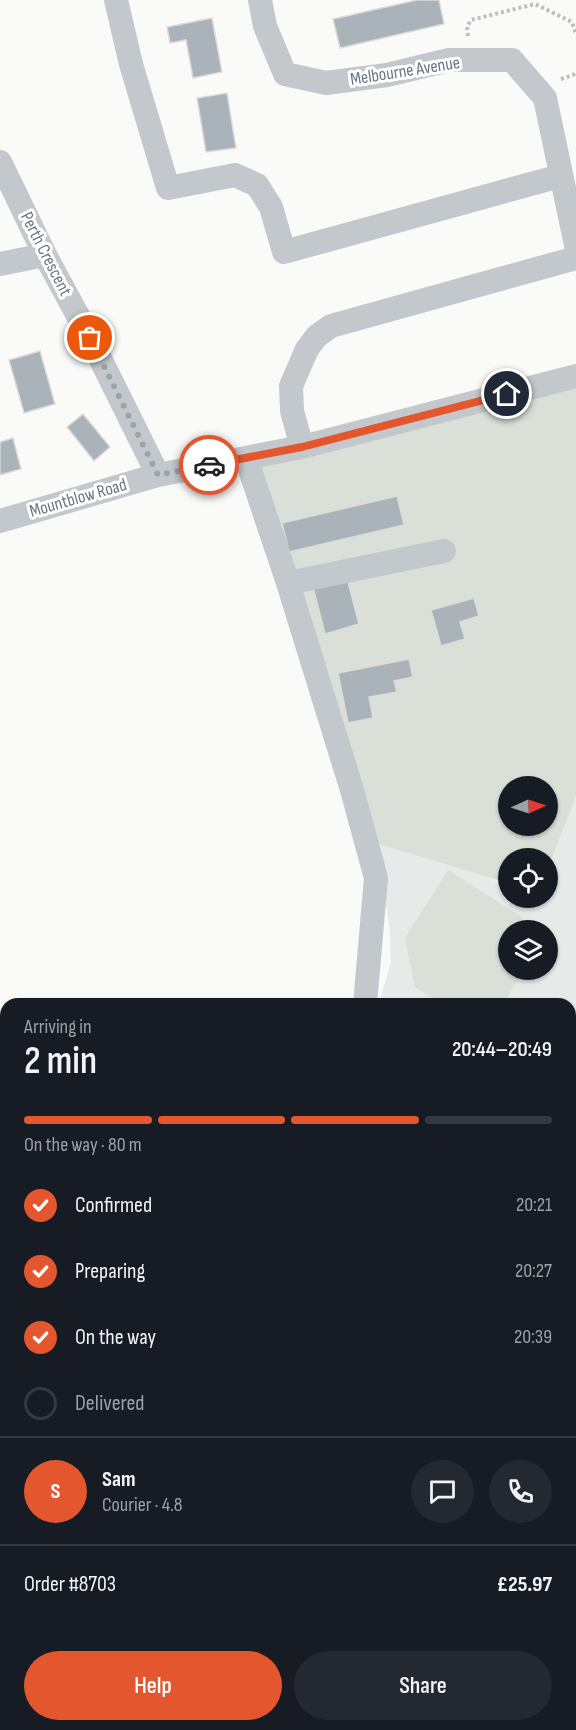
<!DOCTYPE html>
<meta charset="utf-8">
<style>
:root{--surface:#171b24;--page:#242831;--text:#f1f3f6;--muted:#9ea1a6;--line:#363941;--accent:#e4572e}
body{margin:0;font-family:"Sofia Sans Condensed",sans-serif;background:var(--page);color:var(--text);height:100vh;display:flex;flex-direction:column;font-size:22px;white-space:nowrap}
*{box-sizing:border-box;margin:0}
p{font-size:20px;color:var(--muted)}
.icon{flex:none;width:33px;height:33px;fill:none;stroke:currentColor;stroke-width:2;stroke-linecap:round;stroke-linejoin:round}
.map{position:relative;flex:1;overflow:hidden}
.sheet{position:absolute;left:0px;top:998px;width:576px;height:734px;display:flex;flex-direction:column;background:var(--surface);border-radius:18px 18px 0 0;box-shadow:0 2px 4px #0004}
.sheet>*{flex:none}
.needle{width:39px;rotate:87deg}
.tools{position:absolute;left:498px;top:776px;display:grid;gap:12px}
.tools a{display:grid;place-items:center;width:60px;height:60px;border-radius:50%;background:var(--surface);box-shadow:0 2px 4px #0004;font-size:30px}
.pin{position:absolute;display:grid;place-items:center;width:51px;height:51px;color:#fff;margin:-26px;border:3px solid #fff;border-radius:50%;box-shadow:0 2px 6px #0007}
.courier{position:absolute;display:grid;place-items:center;width:60px;height:60px;margin:-30px;border:4px solid #e4572e;border-radius:50%;background:#fff;color:#222;box-shadow:0 2px 8px #0007}
.headline em{font-style:normal;font-weight:600}
.headline div{display:flex;flex-direction:column-reverse}
.headline{display:flex;align-items:center;justify-content:space-between;height:102px;padding:0 24px}
h1{font-size:39px;font-weight:600;line-height:45px}
.bar{display:grid;grid-template-columns:repeat(4,1fr);gap:9px 6px;align-content:center;height:72px;padding:0 24px}
.bar i{height:8px;border-radius:4px;background:var(--line)}
.bar .selected{background:var(--accent)}
.bar p{grid-column:span 4}
.line{display:flex;align-items:center;gap:15px;padding:0 24px;border-top:2px solid var(--line)}
.line div{flex:1}
.round{display:grid;place-items:center;flex:none;width:63px;height:63px;border-radius:32px;background:var(--page)}
ol{padding:0 24px;list-style:none}
li{display:flex;align-items:center;gap:18px;height:66px}
li p{margin-inline-start:auto}
li .icon{padding:6px;border-radius:50%;background:var(--accent);color:#fff;stroke-width:4}
li:last-child{color:var(--muted)}
li i{width:33px;height:33px;border:3px solid var(--line);border-radius:50%}
.action{display:flex;gap:12px;margin-top:auto;padding:12px 24px}
.action a{flex:1;height:69px;border-radius:36px;background:var(--accent);color:#fff;font-size:24px;font-weight:600;line-height:69px;text-align:center}
.action a+a{background:var(--page);color:var(--text)}
.map>svg:first-child{display:block}
.built{fill:#e8e9e9;fill-rule:evenodd}
.green{fill:#dadfd7;fill-rule:evenodd}
.building{fill:#aab3b9;stroke:#dcdcda;stroke-width:1.5}
.lines{fill:none;stroke-linecap:round;stroke-linejoin:round}
.path{stroke:#bbbfc2;stroke-width:4;stroke-dasharray:3 3;stroke-linecap:butt}
.minor{stroke:#c3c8cc;stroke-width:24}
.done{stroke:#99a4ac;stroke-width:6;stroke-dasharray:0 10.8}
.route{stroke:#e4572e;stroke-width:8}
.labels{text-anchor:middle;dominant-baseline:central;stroke-width:6;stroke-linejoin:round;paint-order:stroke}
.street-label{font-size:18px;fill:#657683;stroke:#fff}
</style>
<div class="map">
<svg width="576" height="1730" viewBox="0 0 576 1730">
<rect width="100%" height="100%" fill="#fafaf8"/>
<path class="built" d="M442 782 508 905 517 897H548V860L570 794 576 798V1498L570 1513V1004L379 1003 391 962 390 931 372 816ZM508 930H548V969H508Z"/>
<path class="green" d="M576 376V796L548 868V858H508V883L375 843 246 458ZM508 786H548V825H508Z
M448 870 522 917 524 930H508V969H524L504 1003H441L415 987 405 938Z
M0 1433 6 1456V1725H119L120 1730H0Z
M576 1498V1730H447L449 1725H570V1513Z"/>
<path class="building" d="M417 0H439L444 24 340 48 333 19Z
M212 18 222 72 193 78 186 40 170 43 167 27Z
M227 93 236 148 206 152 197 98Z
M40 351 55 404 24 413 9 360Z
M83 414 110 447 94 461 67 427Z
M13 438 21 469 0 475V442Z
M397 496 404 525 289 552 282 523Z
M347 578 359 624 325 634 313 587Z
M474 598 479 616 460 622 465 639 441 646 431 610Z
M409 659 413 677 394 681 397 692 369 697 373 718 348 723 338 673Z
M573 1183 576 1184V1415L570 1413V1190Z
M205 1725H236L237 1728 232 1730H206Z"/>
<g class="lines">
<path class="path" d="M468 36 467 27 471 20 535 4 572 22 576 34
M561 79 573 75 576 72
M570 1699 576 1696
M520 1730 528 1725"/>
<path class="minor" d="M116 0 131 64 168 188 235 175 257 185 271 207 284 252 560 176
M260 0 265 26 285 74 326 83 387 75 449 60H512L545 98 576 245
M0 162 45 255 90 338 158 475
M0 264 45 255
M302 447 292 411 291 386 307 349 317 336 331 326 576 258
M246 458 288 583 352 790 376 878 365 1004
M0 521 158 475 302 447 576 376
M288 583 444 551
M570 1054 576 1066
M570 1123 576 1106
M120 1725 122 1730"/>
</g>
<g class="lines">
<path class="done" d="M90 338 158 475 209 465"/>
<path class="route" d="M209 465 302 447 507 394"/>
</g>
<g class="labels">
<g class="street-label">
<text transform="translate(405 71) rotate(-9)">Melbourne Avenue</text>
<text transform="translate(46 254) rotate(63)">Perth Crescent</text>
<text transform="translate(78 498) rotate(-16)">Mountblow Road</text>
</g>
</g>
</svg>
<div class="tools">
<a><svg class="needle" viewBox="-14 -14 28 28"><path d="M0-13l5 13h-10z" fill="#e53935"/><path d="M0 13l5-13h-10z" fill="#9ea1a6"/></svg></a>
<a><svg class="icon" aria-label="locate" viewBox="0 0 24 24"><circle cx="12" cy="12" r="6"/><path d="M12 2v4M12 18v4M2 12h4M18 12h4"/></svg></a>
<a><svg class="icon" aria-label="layers" viewBox="0 0 24 24"><path d="M12 4l9 5-9 5-9-5zM3 14l9 5 9-5"/></svg></a>
</div>
<div class="pin" style="left:90px;top:338px;background:#ea580c"><svg class="icon" aria-label="bag" viewBox="0 0 24 24"><path d="M5 8h14l-1 12H6zM9 8a3 3 0 0 1 6 0"/></svg></div>
<div class="pin" style="left:507px;top:394px;background:#1f2937"><svg class="icon" aria-label="home" viewBox="0 0 24 24"><path d="M3 11l9-7 9 7M6 9v11h12V9"/></svg></div>
<div class="courier" style="left:209px;top:465px"><svg class="icon" aria-label="car" viewBox="0 0 24 24"><path d="M5 17H2v-5l4-1 3-4h7l3 4 3 1v5h-3M9 17h6M6 11h13"/><circle cx="7" cy="17" r="2"/><circle cx="17" cy="17" r="2"/></svg></div>
<section class="sheet">
<div class="headline"><div><h1>2 min</h1><p>Arriving in</p></div><em>20:44–20:49</em></div>
<div class="bar"><i class="selected"></i><i class="selected"></i><i class="selected"></i><i></i><p>On the way · 80 m</p></div>
<ol>
<li><svg class="icon" aria-label="check" viewBox="0 0 24 24"><path d="M5 12l5 5 9-10"/></svg>Confirmed<p>20:21</p></li>
<li><svg class="icon" aria-label="check" viewBox="0 0 24 24"><path d="M5 12l5 5 9-10"/></svg>Preparing<p>20:27</p></li>
<li><svg class="icon" aria-label="check" viewBox="0 0 24 24"><path d="M5 12l5 5 9-10"/></svg>On the way<p>20:39</p></li>
<li><i></i>Delivered</li>
</ol>
<div class="line" style="height:108px"><b class="round" style="background:var(--accent);color:#fff">S</b><div><b>Sam</b><p>Courier · 4.8</p></div><a class="round"><svg class="icon" aria-label="chat" viewBox="0 0 24 24"><path d="M4 5h16v11H9l-5 4z"/></svg></a><a class="round"><svg class="icon" aria-label="phone" viewBox="0 0 24 24"><path d="M5 4h4l2 5-3 2q2 4 5 5l2-3 5 2v4C11 20 4 13 5 4z"/></svg></a></div>
<div class="line" style="height:78px"><div>Order #8703</div><b>£25.97</b></div>
<div class="action"><a>Help</a><a>Share</a></div>
</section>
</div>
